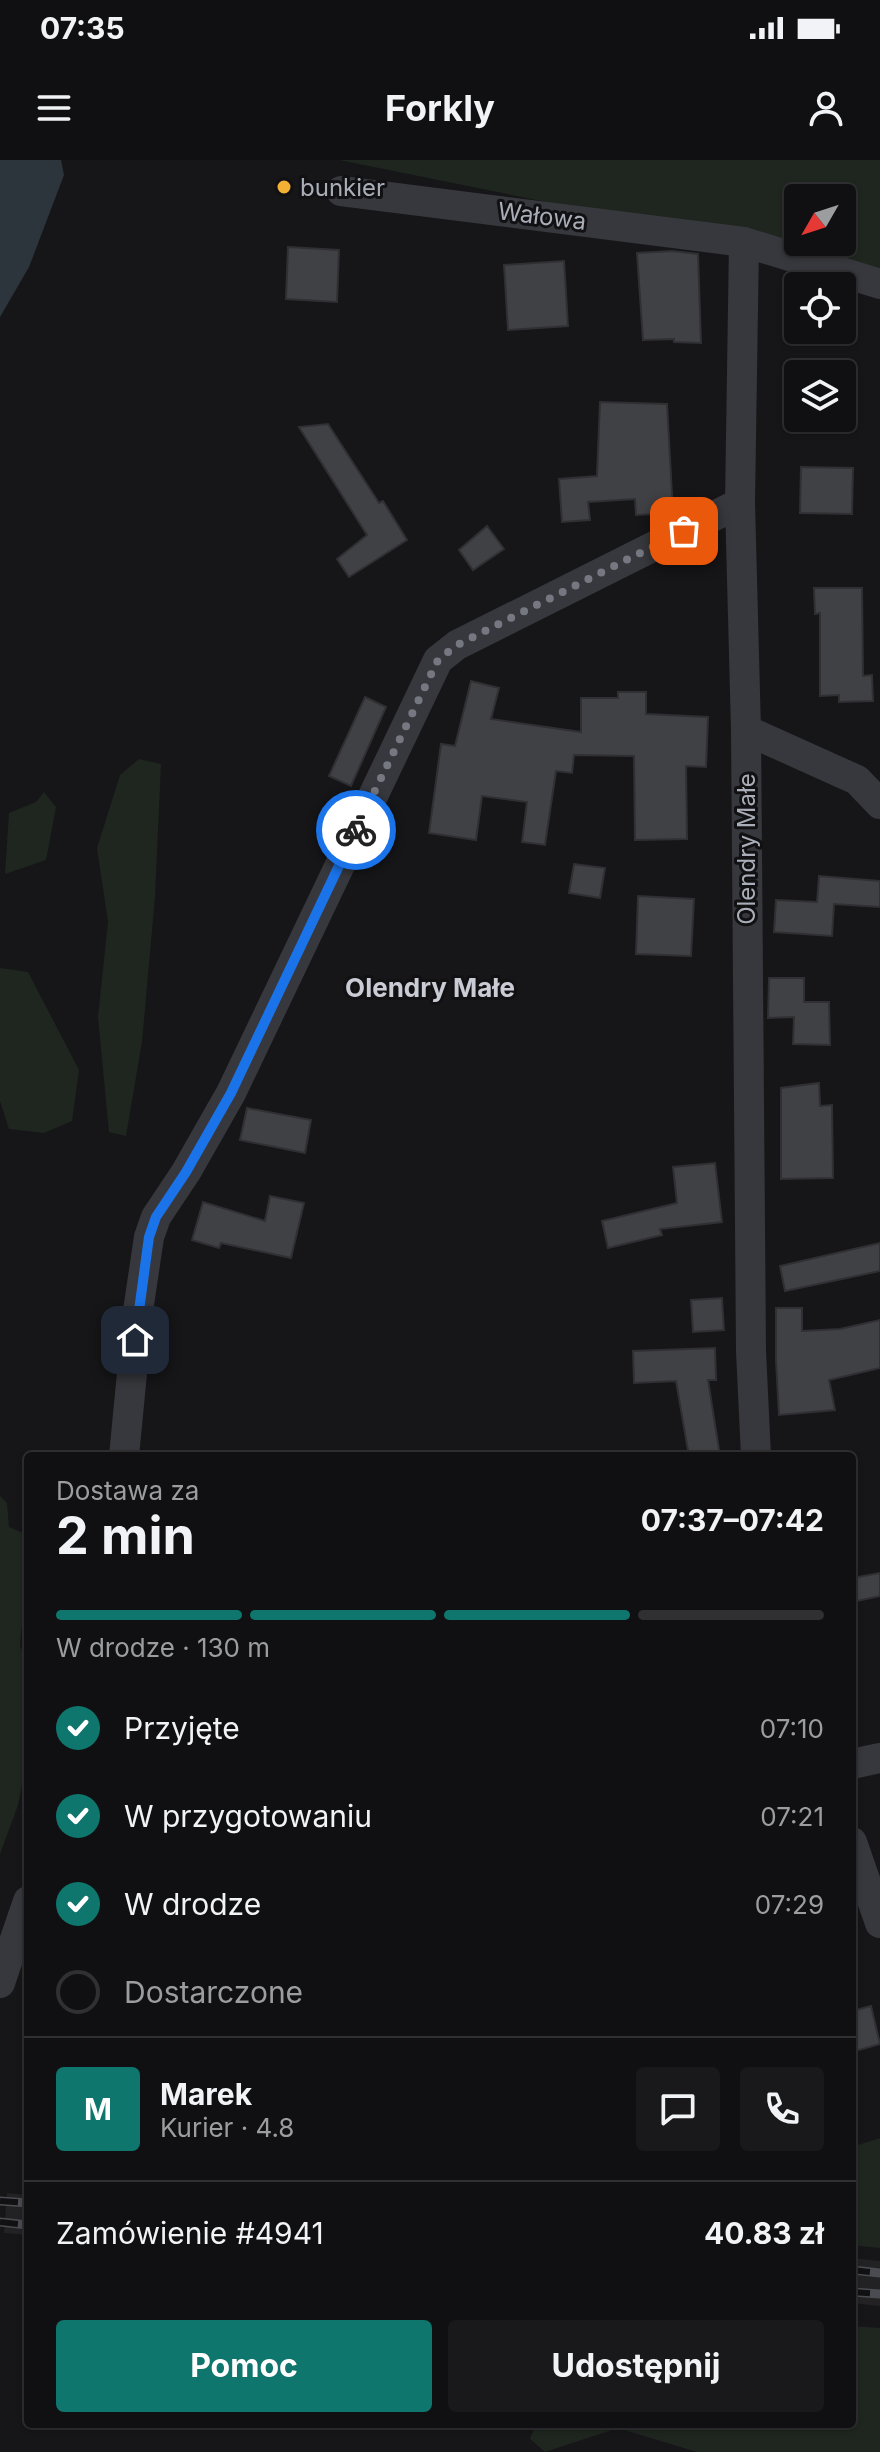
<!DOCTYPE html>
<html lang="pl">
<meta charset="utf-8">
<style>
:root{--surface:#101012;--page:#19191b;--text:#f1f3f6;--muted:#9c9d9f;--line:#303032;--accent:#0f766e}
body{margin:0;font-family:Inter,sans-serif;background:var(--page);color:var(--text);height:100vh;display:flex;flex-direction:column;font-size:30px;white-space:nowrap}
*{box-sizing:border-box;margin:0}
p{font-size:26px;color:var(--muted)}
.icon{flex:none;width:44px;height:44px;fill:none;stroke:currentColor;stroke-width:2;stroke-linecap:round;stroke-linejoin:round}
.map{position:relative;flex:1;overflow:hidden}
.panel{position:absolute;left:24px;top:1292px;width:832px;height:976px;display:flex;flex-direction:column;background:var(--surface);border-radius:8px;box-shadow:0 2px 6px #0004,0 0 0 2px var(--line)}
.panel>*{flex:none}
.needle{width:52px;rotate:231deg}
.controls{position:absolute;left:784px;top:24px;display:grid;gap:16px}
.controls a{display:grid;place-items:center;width:72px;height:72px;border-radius:8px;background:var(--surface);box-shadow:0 2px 6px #0004,0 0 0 2px var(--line);font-size:40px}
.pin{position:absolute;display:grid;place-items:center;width:68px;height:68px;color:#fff;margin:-34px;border-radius:16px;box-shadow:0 4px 12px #0006}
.courier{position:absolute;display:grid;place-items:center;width:80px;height:80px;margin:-40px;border:6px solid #1a73e8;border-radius:50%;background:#fff;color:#222;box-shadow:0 2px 10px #0007}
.summary em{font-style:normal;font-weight:700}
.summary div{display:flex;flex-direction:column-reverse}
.summary{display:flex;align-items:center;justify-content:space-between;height:136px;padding:0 32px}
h1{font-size:52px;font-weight:700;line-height:60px}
.bar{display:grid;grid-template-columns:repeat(4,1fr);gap:12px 8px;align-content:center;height:96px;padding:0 32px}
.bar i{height:10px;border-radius:6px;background:var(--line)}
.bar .active{background:var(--accent)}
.bar p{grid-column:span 4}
.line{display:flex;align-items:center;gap:20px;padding:0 32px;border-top:2px solid var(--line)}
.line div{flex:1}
.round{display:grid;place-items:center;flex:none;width:84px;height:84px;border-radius:8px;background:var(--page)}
ol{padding:0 32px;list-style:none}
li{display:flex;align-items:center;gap:24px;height:88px}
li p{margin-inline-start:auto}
li .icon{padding:8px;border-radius:50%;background:var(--accent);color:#fff;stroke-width:4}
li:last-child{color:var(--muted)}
li i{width:44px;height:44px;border:4px solid var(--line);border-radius:50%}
.action{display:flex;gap:16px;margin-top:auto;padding:16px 32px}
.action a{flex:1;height:92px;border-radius:8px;background:var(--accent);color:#fff;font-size:32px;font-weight:700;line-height:92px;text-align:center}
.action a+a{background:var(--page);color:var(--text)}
.status{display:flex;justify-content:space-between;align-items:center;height:56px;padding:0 40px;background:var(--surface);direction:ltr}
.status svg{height:22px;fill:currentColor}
header{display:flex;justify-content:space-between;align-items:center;height:104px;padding:0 32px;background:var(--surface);font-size:36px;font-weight:700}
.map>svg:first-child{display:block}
.built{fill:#222225}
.green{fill:#1e261f;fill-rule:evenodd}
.water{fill:#2c353c}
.building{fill:#404145;stroke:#303034;stroke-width:2}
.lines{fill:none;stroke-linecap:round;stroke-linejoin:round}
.minor{stroke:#37383d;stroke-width:30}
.rail-casing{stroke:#4a4c52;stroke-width:9}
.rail{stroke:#111113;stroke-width:6;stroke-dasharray:18;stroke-linecap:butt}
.done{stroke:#757880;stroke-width:8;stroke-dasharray:0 14.4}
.route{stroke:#1a73e8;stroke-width:10}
.poi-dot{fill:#f2b134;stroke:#111113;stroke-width:3}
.labels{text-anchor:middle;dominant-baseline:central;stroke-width:6;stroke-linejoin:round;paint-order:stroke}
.poi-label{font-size:24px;fill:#a8adb8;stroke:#111113;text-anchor:start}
.street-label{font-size:24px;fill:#a8adb8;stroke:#111113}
.neighbourhood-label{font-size:26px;font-weight:bold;fill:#c9ccd4;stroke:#111113}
</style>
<div class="status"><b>07:35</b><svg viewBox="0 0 49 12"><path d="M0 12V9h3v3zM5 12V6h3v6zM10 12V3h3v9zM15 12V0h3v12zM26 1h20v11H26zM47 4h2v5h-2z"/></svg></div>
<header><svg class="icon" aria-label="menu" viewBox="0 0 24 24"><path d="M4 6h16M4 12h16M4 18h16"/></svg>Forkly<svg class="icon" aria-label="person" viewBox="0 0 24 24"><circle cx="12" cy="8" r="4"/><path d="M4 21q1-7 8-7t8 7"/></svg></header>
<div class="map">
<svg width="880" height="2292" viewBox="0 0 880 2292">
<rect width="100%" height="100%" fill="#161618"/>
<path class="built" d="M7 2033 28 2035V2075L4 2073Z
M852 2098 880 2101V2146L852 2143Z"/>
<path class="green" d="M339 0H880V122L744 82ZM798 38H842V82H798Z
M139 599 161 604 155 737 142 882 126 976 109 972 98 857 108 762 97 688 120 615Z
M44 632 56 647 46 700 5 714 9 653 36 642Z
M0 808 28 812 79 910 72 961 44 973 9 969 0 941Z
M0 1336 7 1343 9 1367 28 1375V1450L23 1452 20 1486 28 1503V1595L18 1645 0 1694Z
M880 1978V2088L852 2085V1987Z
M852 2166 880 2168V2292H697L618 2268 545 2292 530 2279 536 2264H852Z"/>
<path class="water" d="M0 0H61L64 15 29 107 0 157Z"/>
<path class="building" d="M288 87 339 90 337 142 286 139Z
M672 91 698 94 701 183 674 182V179L643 180 637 93Z
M564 101 568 166 508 170 504 105Z
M600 242 667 244 673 353 636 355 635 339 588 342 590 360 562 362 559 319 597 316Z
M328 264 379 343 383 341 407 380 349 417 337 399 367 375 299 267Z
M801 307 853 308 852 354 800 353Z
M487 366 504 389 473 410 459 390Z
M814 428H862L863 516 872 515 873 541 839 542V535L820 536V453L815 454Z
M471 521 499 528 491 559 581 572V538H618V532H646V554L708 557 706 607 686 606 687 679 635 680 634 596 574 595 572 613 556 611 545 685 522 682 527 642 482 636 476 680 429 673 441 584 455 586Z
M365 537 386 547 351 626 329 616Z
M574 704 605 708 600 738 569 733Z
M819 716 880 721V747L834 744 832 776 774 772 776 740 817 742Z
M638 736 694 739 691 796 636 794Z
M769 818H804V842H829L830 885 793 884 794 857 768 858Z
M819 923 820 946 832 945 833 1018 781 1019V928Z
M247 948 311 960 305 993 240 980Z
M715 1003 722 1062 660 1069 662 1075 608 1088 602 1061 677 1043 673 1007Z
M270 1036 304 1043 291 1098 221 1083 219 1088 192 1080 203 1042 265 1061Z
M880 1083V1111L785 1131 780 1106Z
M722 1138 724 1170 693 1172 691 1140Z
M776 1148H802V1171L840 1169 880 1160V1208L829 1220 835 1250 779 1255 776 1200Z
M715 1188 716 1220H708L720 1296H689L676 1221 634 1223 633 1191Z
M880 1413V1436L852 1442V1418Z
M871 1846 880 1884 852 1892V1851Z"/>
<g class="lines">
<path class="minor" d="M341 31 744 82 880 124
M744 82 740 343 746 570 751 1191 756 1296
M746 570 857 620 880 644
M124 1296 138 1151 149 1077 156 1057 186 1012 231 933 438 500 457 485 740 343
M852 1604 880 1598
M852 1682 880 1763
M0 1823 28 1741"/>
<defs>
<path id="rail" d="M0 2041 28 2043
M0 2062 28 2065
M852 2110 880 2113
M852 2132 880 2134"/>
</defs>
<use href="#rail" class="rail-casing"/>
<use href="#rail" class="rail"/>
</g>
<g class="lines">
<path class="done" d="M356 670 438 500 457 485 684 371"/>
<path class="route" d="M135 1180 149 1077 156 1057 186 1012 231 933 356 670"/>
</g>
<circle class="poi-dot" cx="284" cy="27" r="8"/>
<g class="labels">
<g class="poi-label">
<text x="300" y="27">bunkier</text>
</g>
<g class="street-label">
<text transform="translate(542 56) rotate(7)">Wałowa</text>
<text transform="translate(746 689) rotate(-90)">Olendry Małe</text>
</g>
<g class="neighbourhood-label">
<text x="430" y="827">Olendry Małe</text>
</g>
</g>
</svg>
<div class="controls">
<a><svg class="needle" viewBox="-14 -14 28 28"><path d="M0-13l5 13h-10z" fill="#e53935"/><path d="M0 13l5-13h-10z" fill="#9c9d9f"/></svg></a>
<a><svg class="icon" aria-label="locate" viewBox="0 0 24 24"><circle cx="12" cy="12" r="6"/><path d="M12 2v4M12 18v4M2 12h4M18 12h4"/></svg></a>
<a><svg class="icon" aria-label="layers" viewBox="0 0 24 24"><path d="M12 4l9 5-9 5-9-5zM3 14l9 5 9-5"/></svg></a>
</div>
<div class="pin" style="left:684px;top:371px;background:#ea580c"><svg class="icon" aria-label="bag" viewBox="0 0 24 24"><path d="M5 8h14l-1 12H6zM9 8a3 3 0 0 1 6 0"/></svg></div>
<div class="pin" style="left:135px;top:1180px;background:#1f2937"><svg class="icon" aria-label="home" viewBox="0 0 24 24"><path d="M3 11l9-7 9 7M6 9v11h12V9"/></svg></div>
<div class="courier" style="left:356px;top:670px"><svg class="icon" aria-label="bike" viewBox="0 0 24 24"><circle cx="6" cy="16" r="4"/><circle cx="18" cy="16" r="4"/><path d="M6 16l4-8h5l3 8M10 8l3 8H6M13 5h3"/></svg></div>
<section class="panel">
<div class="summary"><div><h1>2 min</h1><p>Dostawa za</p></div><em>07:37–07:42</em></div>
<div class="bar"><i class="active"></i><i class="active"></i><i class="active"></i><i></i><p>W drodze · 130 m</p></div>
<ol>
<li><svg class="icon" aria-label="check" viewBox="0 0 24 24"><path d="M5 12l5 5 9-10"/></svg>Przyjęte<p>07:10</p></li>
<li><svg class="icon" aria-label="check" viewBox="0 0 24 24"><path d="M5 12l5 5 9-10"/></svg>W przygotowaniu<p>07:21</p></li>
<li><svg class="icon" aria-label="check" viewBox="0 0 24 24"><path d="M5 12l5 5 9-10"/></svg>W drodze<p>07:29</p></li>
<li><i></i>Dostarczone</li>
</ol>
<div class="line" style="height:144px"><b class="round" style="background:var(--accent);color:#fff">M</b><div><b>Marek</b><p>Kurier · 4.8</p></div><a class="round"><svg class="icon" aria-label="chat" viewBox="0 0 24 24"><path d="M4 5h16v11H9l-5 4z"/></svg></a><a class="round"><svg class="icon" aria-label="phone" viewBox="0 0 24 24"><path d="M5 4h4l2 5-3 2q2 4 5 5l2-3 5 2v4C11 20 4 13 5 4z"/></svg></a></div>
<div class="line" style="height:104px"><div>Zamówienie #4941</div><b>40.83 zł</b></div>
<div class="action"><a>Pomoc</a><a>Udostępnij</a></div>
</section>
</div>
